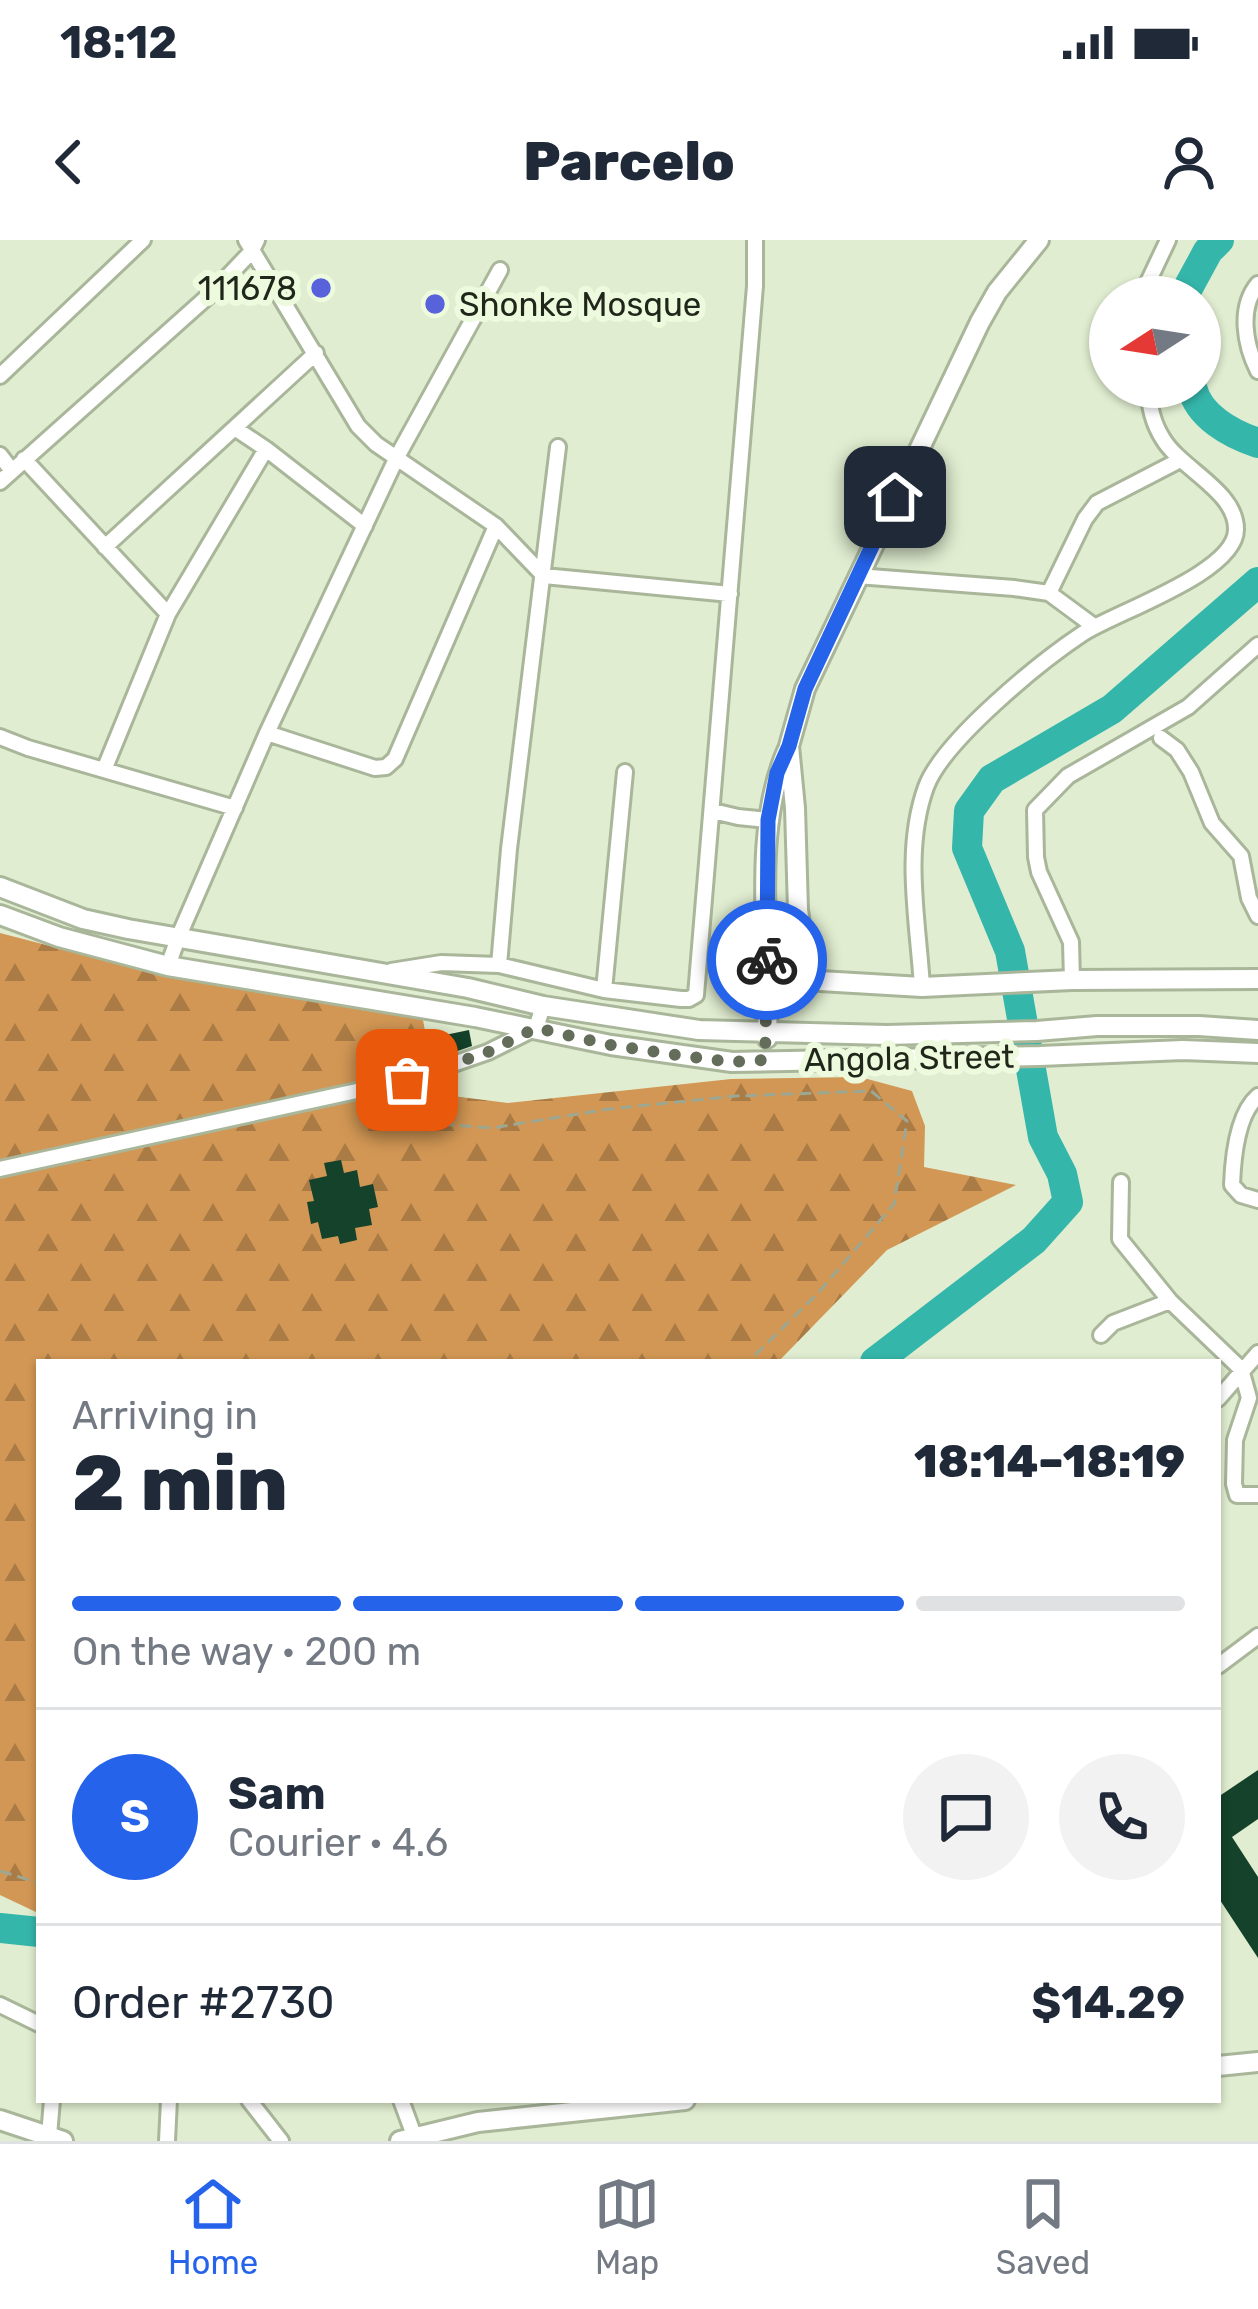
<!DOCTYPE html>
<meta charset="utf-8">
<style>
:root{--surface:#fff;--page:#f2f2f3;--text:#1f2937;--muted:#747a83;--line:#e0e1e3;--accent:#2563eb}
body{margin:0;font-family:Rubik,sans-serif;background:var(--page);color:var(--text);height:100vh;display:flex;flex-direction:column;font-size:45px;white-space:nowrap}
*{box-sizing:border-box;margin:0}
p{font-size:39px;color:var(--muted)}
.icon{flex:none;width:66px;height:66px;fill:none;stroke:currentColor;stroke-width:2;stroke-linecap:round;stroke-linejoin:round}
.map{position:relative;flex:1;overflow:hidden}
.sheet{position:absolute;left:36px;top:1119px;width:1185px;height:744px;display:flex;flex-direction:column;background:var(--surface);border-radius:0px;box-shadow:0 3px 9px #0004}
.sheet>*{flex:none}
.needle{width:78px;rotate:258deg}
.buttons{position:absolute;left:1089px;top:36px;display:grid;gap:24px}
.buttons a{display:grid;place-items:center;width:132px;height:132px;border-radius:50%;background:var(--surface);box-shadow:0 3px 9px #0004;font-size:60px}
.pin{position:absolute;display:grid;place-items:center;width:102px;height:102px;color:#fff;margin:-51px;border-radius:24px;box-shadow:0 6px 18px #0006}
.courier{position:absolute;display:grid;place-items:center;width:120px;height:120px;margin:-60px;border:9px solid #2563eb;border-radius:50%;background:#fff;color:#222;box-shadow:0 3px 15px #0007}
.overview em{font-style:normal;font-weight:800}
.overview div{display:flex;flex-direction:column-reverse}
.overview{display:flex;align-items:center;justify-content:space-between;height:204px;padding:0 36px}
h1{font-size:78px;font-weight:800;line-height:90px}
.bar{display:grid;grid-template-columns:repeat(4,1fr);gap:18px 12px;align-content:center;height:144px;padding:0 36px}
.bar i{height:15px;border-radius:9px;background:var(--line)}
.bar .selected{background:var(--accent)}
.bar p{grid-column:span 4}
.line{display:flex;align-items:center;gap:30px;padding:0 36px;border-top:3px solid var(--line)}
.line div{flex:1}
.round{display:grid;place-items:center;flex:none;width:126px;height:126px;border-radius:63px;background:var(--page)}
.status{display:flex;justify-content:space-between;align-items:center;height:84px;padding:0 60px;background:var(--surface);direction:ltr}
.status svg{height:33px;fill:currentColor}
header{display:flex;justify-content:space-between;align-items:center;height:156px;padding:0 36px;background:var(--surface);font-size:54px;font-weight:800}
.dock{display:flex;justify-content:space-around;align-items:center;height:168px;border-top:3px solid var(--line);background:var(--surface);font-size:33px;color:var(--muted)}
.dock a{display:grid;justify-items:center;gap:6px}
.dock .selected{color:var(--accent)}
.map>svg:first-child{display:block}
.forest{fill:url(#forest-firs)}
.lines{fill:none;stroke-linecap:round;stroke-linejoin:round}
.river{stroke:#35b6ab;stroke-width:30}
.building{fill:#14422a}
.street-casing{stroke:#a9b69a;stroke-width:20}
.secondary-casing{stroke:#a9b69a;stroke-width:24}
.path{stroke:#9da791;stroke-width:3;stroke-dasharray:12 6;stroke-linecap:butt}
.street{stroke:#fff;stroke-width:14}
.secondary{stroke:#fff;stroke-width:18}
.done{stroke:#646c5a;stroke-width:12;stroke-dasharray:0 21.6}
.route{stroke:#2563eb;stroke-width:15}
.poi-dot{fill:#5862da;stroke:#edfadd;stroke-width:4.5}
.labels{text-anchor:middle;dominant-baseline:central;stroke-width:12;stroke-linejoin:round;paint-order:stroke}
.poi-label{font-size:33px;fill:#21261b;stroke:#edfadd;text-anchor:end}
.street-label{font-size:33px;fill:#21261b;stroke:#edfadd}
</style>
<div class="status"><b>18:12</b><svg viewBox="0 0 49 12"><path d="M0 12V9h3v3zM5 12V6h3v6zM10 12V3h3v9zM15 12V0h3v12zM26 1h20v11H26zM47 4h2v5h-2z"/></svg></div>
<header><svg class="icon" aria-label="back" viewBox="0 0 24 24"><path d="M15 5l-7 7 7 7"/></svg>Parcelo<svg class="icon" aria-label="person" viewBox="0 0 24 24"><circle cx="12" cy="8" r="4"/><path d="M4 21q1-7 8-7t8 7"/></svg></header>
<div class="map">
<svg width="1258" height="1901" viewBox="0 0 1258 1901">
<defs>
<pattern id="forest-firs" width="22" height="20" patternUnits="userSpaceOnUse" patternTransform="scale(3)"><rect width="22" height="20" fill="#d29754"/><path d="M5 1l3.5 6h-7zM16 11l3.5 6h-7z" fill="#aa7b45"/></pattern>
</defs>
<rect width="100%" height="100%" fill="#e0edd0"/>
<path class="forest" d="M0 693 135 728 411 770 423 780 437 854 508 863 731 839 860 837 912 851 925 886 924 927 1016 945 887 1010 778 1122H39L38 1673 0 1655Z"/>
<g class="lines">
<path class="river" d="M1183 57 1208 11 1219 0
M1192 147C1198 176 1231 194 1258 203
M875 1122 1034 1000 1068 962 1062 934 1043 897 1010 711 967 608 969 571 992 539 1112 469 1258 342
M0 1688 39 1692"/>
</g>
<path class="building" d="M469 790 472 806 449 814 445 795Z
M406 806 410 820 381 828 377 815Z
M341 920 344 933 357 930 360 947 373 944 378 967 369 969 372 985 355 988 357 1000 340 1004 338 996 322 999 318 982 311 984 307 962 314 961 309 940 327 936 324 923Z
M1258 1530V1579L1232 1597 1258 1637V1718L1218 1657V1557Z"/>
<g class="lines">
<defs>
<path id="street" d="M246 0 358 186 376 204 496 286 544 336 730 354
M1258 44C1238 68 1245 105 1258 131
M1141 57 1168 0
M0 136 143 0
M236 189 266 209 365 286
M0 215 12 231
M24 219 168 374
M0 242 215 50 251 12 257 0
M105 307 316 113
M857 336 1014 348 1049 353 1091 384
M1049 353 1085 279 1097 263 1180 220
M267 493 375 528 386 527 395 519 496 286
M0 497 28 508 235 568
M1161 498 1177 510 1191 532 1212 583 1241 616 1249 658 1258 676
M104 530 168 374 266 209
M713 571 738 577 768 580
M499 725 509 609 558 207
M168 726 178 698 267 493 397 217 500 30
M391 731 441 723 499 725 604 750 681 759H689L696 755 755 46V0
M1072 740 1071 702 1039 632 1036 617 1035 570 1068 536 1188 467 1258 405
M922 747C918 680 903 611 926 547 943 501 1040 422 1082 394 1113 373 1237 333 1236 289 1236 251 1181 229 1163 199 1152 182 1150 166 1147 147
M604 750 625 532
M1258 856C1237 874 1233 918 1232 945L1241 955 1258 960
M0 929 407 840 488 812 536 788 543 766
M1121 942 1120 999 1170 1061 1241 1129
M1101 1095 1113 1083 1170 1061
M1241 1129 1249 1158 1235 1200 1234 1244 1237 1255H1258
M1218 1159 1258 1113
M1218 1426 1258 1396
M0 1765 39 1784
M249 1860 281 1901
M401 1860 415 1898
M49 1896 52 1860
M167 1901 169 1860"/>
<path id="secondary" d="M1039 0 997 52 980 82 805 449 789 506 795 568 798 670 807 733 820 741 922 747 1072 740 1258 739
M0 647 83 679 128 689 468 748 543 766 699 790 887 795 1037 791 1097 786H1199L1258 790
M0 675 59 697 168 726 475 777 611 805 732 822 1040 816 1183 810 1258 813
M767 798C771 708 751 594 787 511
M1218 1826 1258 1822
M0 1880 63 1901
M400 1901 478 1882 685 1860"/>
</defs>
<use href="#street" class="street-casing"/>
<use href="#secondary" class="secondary-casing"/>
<path class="path" d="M388 880 492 888 609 869 736 856 871 851 907 881 894 964 819 1052 748 1122
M0 1631 39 1643"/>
<use href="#street" class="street"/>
<use href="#secondary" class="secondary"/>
</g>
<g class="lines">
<path class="done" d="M407 840 488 812 536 788 611 805 677 815 732 822 765 820 767 720"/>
<path class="route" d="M767 720 768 580 777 533 789 506 805 449 895 257"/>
</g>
<g class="poi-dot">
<circle cx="321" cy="48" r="12"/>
<circle cx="435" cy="64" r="12"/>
</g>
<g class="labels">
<g class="poi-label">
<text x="297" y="48">111678</text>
<text x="459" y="64" text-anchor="start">Shonke Mosque</text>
</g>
<g class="street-label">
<text transform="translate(909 818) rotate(-1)">Angola Street</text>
</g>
</g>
</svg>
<div class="buttons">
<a><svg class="needle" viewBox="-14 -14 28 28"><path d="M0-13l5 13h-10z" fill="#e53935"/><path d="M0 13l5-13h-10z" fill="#747a83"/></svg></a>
</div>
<div class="pin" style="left:407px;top:840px;background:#ea580c"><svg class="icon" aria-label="bag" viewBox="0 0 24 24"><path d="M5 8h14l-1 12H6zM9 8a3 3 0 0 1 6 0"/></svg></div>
<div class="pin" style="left:895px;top:257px;background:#1f2937"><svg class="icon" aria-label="home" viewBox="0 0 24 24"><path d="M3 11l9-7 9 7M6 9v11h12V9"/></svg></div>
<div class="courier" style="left:767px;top:720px"><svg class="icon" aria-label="bike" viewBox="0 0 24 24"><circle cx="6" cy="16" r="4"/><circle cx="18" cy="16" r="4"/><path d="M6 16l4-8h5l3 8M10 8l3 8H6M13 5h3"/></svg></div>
<section class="sheet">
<div class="overview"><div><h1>2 min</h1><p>Arriving in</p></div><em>18:14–18:19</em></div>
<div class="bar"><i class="selected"></i><i class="selected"></i><i class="selected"></i><i></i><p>On the way · 200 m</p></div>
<div class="line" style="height:216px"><b class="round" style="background:var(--accent);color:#fff">S</b><div><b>Sam</b><p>Courier · 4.6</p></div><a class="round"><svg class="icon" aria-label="chat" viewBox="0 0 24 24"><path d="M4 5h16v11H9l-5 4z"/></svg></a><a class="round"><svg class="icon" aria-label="phone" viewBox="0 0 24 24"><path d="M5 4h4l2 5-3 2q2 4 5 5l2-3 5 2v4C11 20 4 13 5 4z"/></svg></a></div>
<div class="line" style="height:156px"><div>Order #2730</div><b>$14.29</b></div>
</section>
</div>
<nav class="dock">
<a class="selected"><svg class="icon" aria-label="home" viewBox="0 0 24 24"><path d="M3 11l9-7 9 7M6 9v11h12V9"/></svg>Home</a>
<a><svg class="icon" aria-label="map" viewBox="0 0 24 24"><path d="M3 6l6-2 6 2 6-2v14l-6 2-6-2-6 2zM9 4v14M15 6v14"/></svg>Map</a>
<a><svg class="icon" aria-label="saved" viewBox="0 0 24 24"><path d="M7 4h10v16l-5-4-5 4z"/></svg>Saved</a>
</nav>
